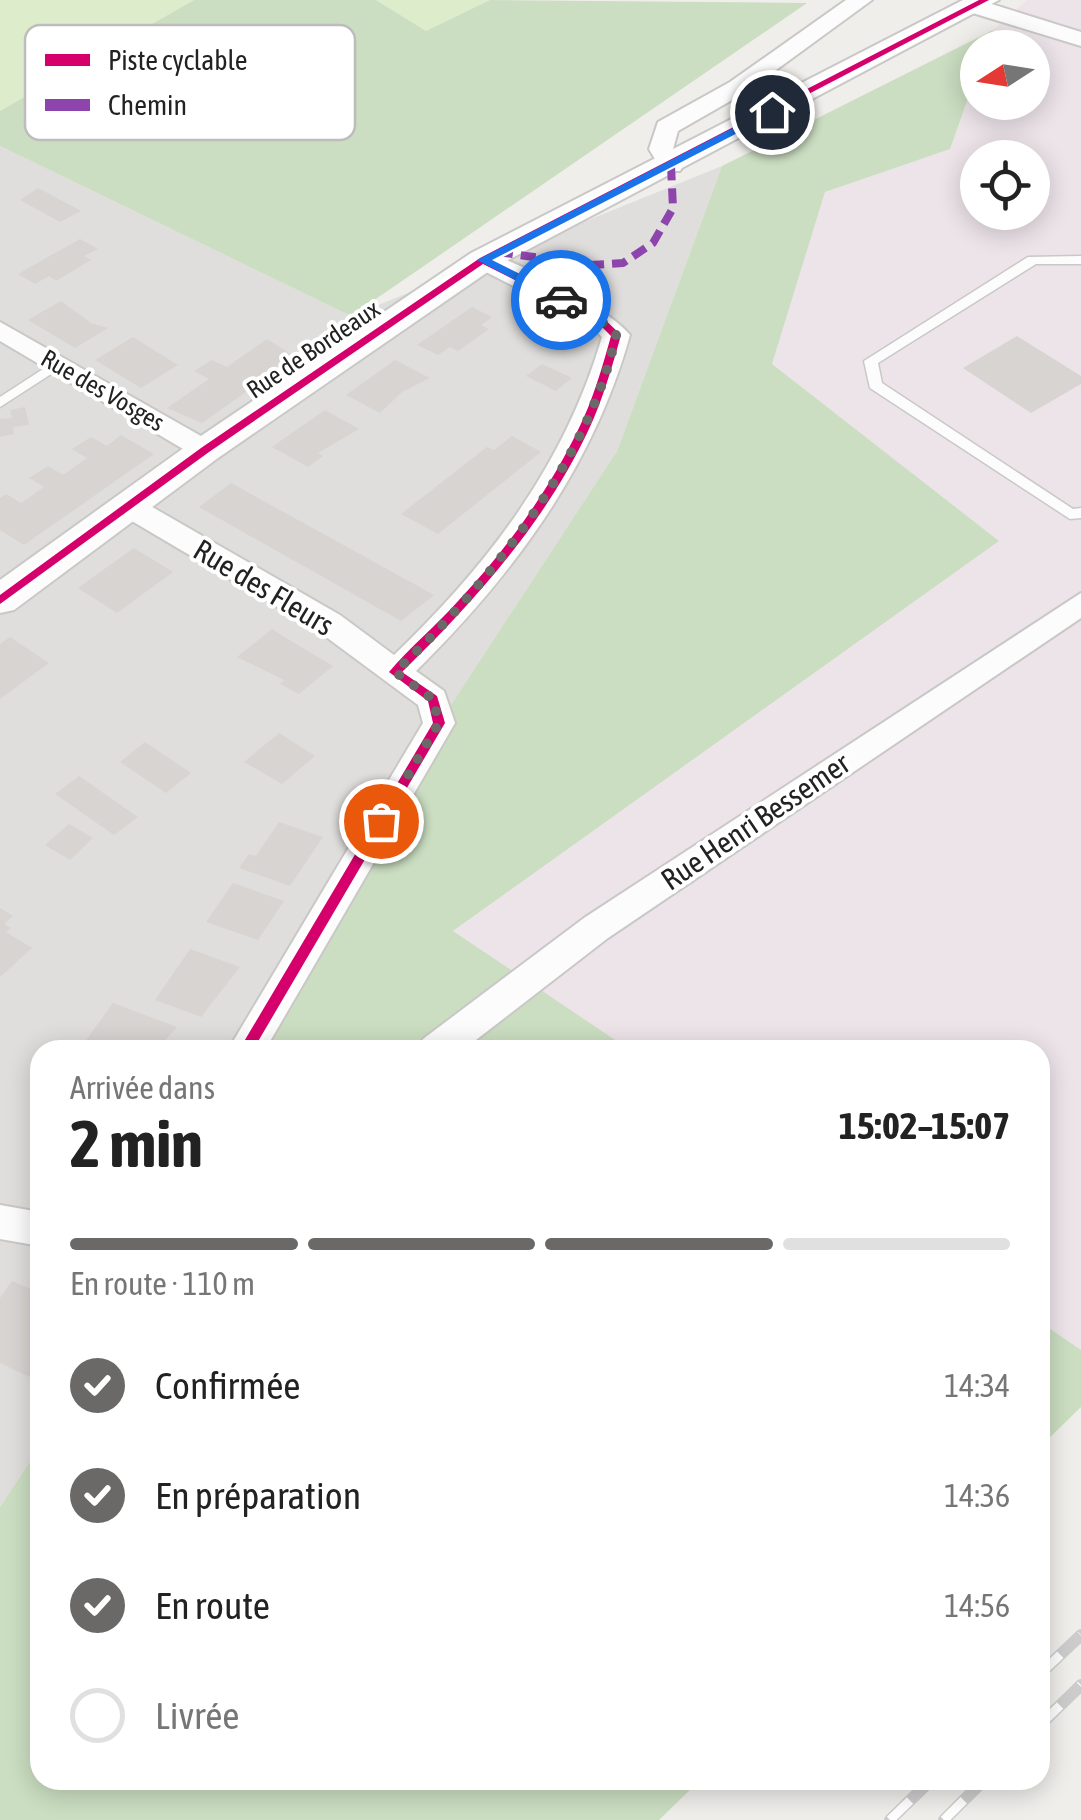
<!DOCTYPE html>
<html lang="fr">
<meta charset="utf-8">
<style>
:root{--surface:#fff;--page:#f2f2f2;--text:#222;--muted:#767676;--line:#e0e0e0;--accent:#6a6968}
body{margin:0;font-family:"Asap Condensed",sans-serif;background:var(--page);color:var(--text);height:100vh;display:flex;flex-direction:column;font-size:38px;white-space:nowrap}
*{box-sizing:border-box;margin:0}
p{font-size:32px;color:var(--muted)}
.icon{flex:none;width:55px;height:55px;fill:none;stroke:currentColor;stroke-width:2;stroke-linecap:round;stroke-linejoin:round}
.map{position:relative;flex:1;overflow:hidden}
.side{position:absolute;left:30px;top:1040px;width:1020px;height:750px;display:flex;flex-direction:column;background:var(--surface);border-radius:30px;box-shadow:0 5px 25px #0003}
.side>*{flex:none}
.needle{width:65px;rotate:258deg}
.buttons{position:absolute;left:960px;top:30px;display:grid;gap:20px}
.buttons a{display:grid;place-items:center;width:90px;height:90px;border-radius:50%;background:var(--surface);box-shadow:0 5px 25px #0003;font-size:50px}
.pin{position:absolute;display:grid;place-items:center;width:85px;height:85px;color:#fff;margin:-42px;border:5px solid #fff;border-radius:50%;box-shadow:0 2px 10px #0007}
.courier{position:absolute;display:grid;place-items:center;width:100px;height:100px;margin:-50px;border:8px solid #1a73e8;border-radius:50%;background:#fff;color:#222;box-shadow:0 2px 12px #0007}
.head em{font-style:normal;font-weight:700}
.head div{display:flex;flex-direction:column-reverse}
.head{display:flex;align-items:center;justify-content:space-between;height:170px;padding:0 40px}
h1{font-size:65px;font-weight:700;line-height:75px}
.bar{display:grid;grid-template-columns:repeat(4,1fr);gap:15px 10px;align-content:center;height:120px;padding:0 40px}
.bar i{height:12px;border-radius:8px;background:var(--line)}
.bar .current{background:var(--accent)}
.bar p{grid-column:span 4}
ol{padding:0 40px;list-style:none}
li{display:flex;align-items:center;gap:30px;height:110px}
li p{margin-inline-start:auto}
li .icon{padding:10px;border-radius:50%;background:var(--accent);color:#fff;stroke-width:4}
li:last-child{color:var(--muted)}
li i{width:55px;height:55px;border:5px solid var(--line);border-radius:50%}
.map>svg:first-child{display:block}
.residential{fill:#dfdedc}
.industrial{fill:#ede4e9;fill-rule:evenodd}
.grass{fill:#ddeccb}
.forest{fill:#cbdec1}
.building{fill:#d7d4d2}
.lines{fill:none;stroke-linecap:round;stroke-linejoin:round}
.service-casing{stroke:#c9c8c7;stroke-width:3}
.minor-casing{stroke:#c9c8c7;stroke-width:4}
.tertiary-casing{stroke:#c9c8c7;stroke-width:4}
.service{fill:#fdfcfc;fill-rule:evenodd}
.minor{fill:#fdfcfc;fill-rule:evenodd}
.tertiary{fill:#fdfcfc;fill-rule:evenodd}
.rail-casing{stroke:#ccc;stroke-width:12}
.rail{stroke:#fff;stroke-width:9;stroke-dasharray:28;stroke-linecap:butt}
.quiet{stroke:#8e44ad;stroke-width:8;stroke-dasharray:15 8;stroke-linecap:butt}
.cycleway-casing{stroke:#fff;stroke-width:7}
.cycleway{fill:#d6006c;fill-rule:evenodd}
.route{fill:#1a73e8}
.done{stroke:#6a6968;stroke-width:10;stroke-dasharray:0 18}
.labels{text-anchor:middle;dominant-baseline:central;stroke-width:8;stroke-linejoin:round;paint-order:stroke}
.far-street-label{font-size:25px;fill:#222;stroke:#fff}
.street-label{font-size:30px;fill:#222;stroke:#fff}
.key{fill:#fff;stroke:#bdbdbd;stroke-width:2.5}
.key-label{font-size:28px;fill:#222}
</style>
<div class="map">
<svg width="1081" height="1820" viewBox="0 0 1081 1820">
<rect width="100%" height="100%" fill="#f0eeeb"/>
<path class="residential" d="M0 146 351 316 722 166 617 451 377 818 255 1050H40V1446L0 1507Z"/>
<path class="industrial" d="M1027 0H1081V1350L1040 1322V1050H630L452 932 999 541 772 364 825 192 949 149 977 73 978 102H1032V48L987 47 993 30ZM978 158H1032V212H978Z"/>
<path class="grass" d="M0 0H194L0 111Z
M376 0H490L426 31Z"/>
<path class="forest" d="M194 0H376L426 31 490 0 807 3 351 316 0 146V111Z
M993 30 987 47 978 48 977 73 950 149 825 192 772 364 999 541 453 931 630 1050H255L377 818 617 451 722 166Z
M1040 1322 1081 1350V1407L1040 1447Z
M40 1446V1780H700L659 1820H0V1507Z"/>
<path class="building" d="M38 188 74 207 81 211 60 222 20 200Z
M80 239 98 249 84 256 91 260 56 281 49 276 35 284 18 274Z
M61 301 91 323 108 328 75 348 28 320Z
M472 307 492 317 481 325 489 329 458 351 450 347 438 355 417 345Z
M1017 336 1081 376V384L1031 413 963 368Z
M133 337 178 365 141 388 95 360Z
M267 339 295 357 202 423 167 408 209 379 194 371 212 360 227 367Z
M395 360 430 378 402 392 380 413 346 395Z
M542 364 572 378 556 391 526 376Z
M25 407 29 425 13 427 14 434 0 437V419L12 418 10 410Z
M325 410 359 429 318 453 323 456 308 467 272 447Z
M121 435 154 454 24 545 0 530V498L6 494 21 503 44 487 29 478 48 466 63 475 87 458 72 449 91 437 107 446Z
M512 436 541 452 438 534 401 514 487 447 494 450Z
M231 483 434 595 401 621 199 507Z
M134 548 173 572 117 613 78 588Z
M272 629 286 638 333 666 299 694 280 684 284 680 237 657Z
M10 637 49 663 0 699V644Z
M279 733 315 756 282 784 244 762Z
M145 742 191 773 166 793 120 762Z
M79 776 138 817 114 835 55 794Z
M279 822 323 837 290 886 239 868 249 854 256 856Z
M69 824 93 838 70 860 45 845Z
M233 883 284 901 258 940 206 922Z
M0 908 13 916 4 924 11 928 6 932 32 948 0 977Z
M190 949 240 967 201 1017 155 1000Z
M113 1003 177 1027 156 1050H79Z
M12 1281 40 1293V1382L0 1363V1298Z"/>
<g class="lines">
<defs>
<path id="service" d="M1081 256V264H1036L878 363 882 383 1073 509 1081 508V518L1070 519 870 388 864 361 1028 257Z
M57 360 62 361V367L0 407V397Z"/>
<path id="minor" d="M846 0H872L746 92 678 131 673 149 683 166 680 171H662L649 149 658 122 730 82Z
M966 1H982L1081 32V46L966 11Z
M483 252C516 260 610 309 630 335 593 468 513 575 416 671L444 691 455 723 265 1050H228L423 723 418 705 318 631 120 514 115 507 130 497 140 500 340 615 394 655C489 564 565 464 602 337L589 324 474 266 470 260Z
M0 322 215 444 219 450 215 456H195L0 341Z
M1081 593V618L608 938 463 1050H418L423 1039 584 918Z
M0 1205 40 1212V1246L0 1239Z"/>
<path id="tertiary" d="M963 0H999L495 267 218 458 14 610 0 613V580L192 442 471 253Z"/>
</defs>
<use href="#service" class="service-casing"/>
<use href="#minor" class="minor-casing"/>
<use href="#tertiary" class="tertiary-casing"/>
<use href="#service" class="service"/>
<use href="#minor" class="minor"/>
<use href="#tertiary" class="tertiary"/>
<defs>
<path id="rail" d="M1040 1674 1081 1635
M1040 1725 1081 1685
M890 1820 931 1780
M944 1820 984 1780"/>
</defs>
<use href="#rail" class="rail-casing"/>
<use href="#rail" class="rail"/>
<path class="quiet" d="M498 252 590 265 623 263 653 243 673 208 671 166"/>
<defs>
<path id="cycleway" d="M979 0H989L490 260 601 316 619 333 621 335C612 367 603 399 589 429 545 523 475 601 402 672L437 696 445 723 253 1050H239L433 723 428 701 389 672C410 647 437 625 459 600 506 550 548 492 578 430 593 400 602 368 611 336L595 320 483 264 209 452 0 604V595L201 448 480 258Z"/>
</defs>
<use href="#cycleway" class="cycleway-casing"/>
<use href="#cycleway" class="cycleway"/>
</g>
<path class="route" d="M768 110 778 112 492 260 566 297V302H557L477 260Z"/>
<g class="lines">
<path class="done" d="M381 821 439 723 433 699 395 672C487 586 590 460 616 335L598 318 561 300"/>
</g>
<g class="labels">
<g class="far-street-label">
<text transform="translate(313 349) rotate(-34)">Rue de Bordeaux</text>
<text transform="translate(103 390) rotate(30)">Rue des Vosges</text>
</g>
<g class="street-label">
<text transform="translate(264 587) rotate(31)">Rue des Fleurs</text>
<text transform="translate(755 821) rotate(-34)">Rue Henri Bessemer</text>
</g>
</g>
<rect x="25" y="25" width="330" height="115" rx="15" class="key"/>
<rect x="45" y="54" width="45" height="12" fill="#d6006c"/>
<rect x="45" y="99" width="45" height="12" fill="#8e44ad"/>
<g class="key-label">
<text x="108" y="70">Piste cyclable</text>
<text x="108" y="115">Chemin</text>
</g>
</svg>
<div class="buttons">
<a><svg class="needle" viewBox="-14 -14 28 28"><path d="M0-13l5 13h-10z" fill="#e53935"/><path d="M0 13l5-13h-10z" fill="#767676"/></svg></a>
<a><svg class="icon" aria-label="locate" viewBox="0 0 24 24"><circle cx="12" cy="12" r="6"/><path d="M12 2v4M12 18v4M2 12h4M18 12h4"/></svg></a>
</div>
<div class="pin" style="left:381px;top:821px;background:#ea580c"><svg class="icon" aria-label="bag" viewBox="0 0 24 24"><path d="M5 8h14l-1 12H6zM9 8a3 3 0 0 1 6 0"/></svg></div>
<div class="pin" style="left:772px;top:112px;background:#1f2937"><svg class="icon" aria-label="home" viewBox="0 0 24 24"><path d="M3 11l9-7 9 7M6 9v11h12V9"/></svg></div>
<div class="courier" style="left:561px;top:300px"><svg class="icon" aria-label="car" viewBox="0 0 24 24"><path d="M5 17H2v-5l4-1 3-4h7l3 4 3 1v5h-3M9 17h6M6 11h13"/><circle cx="7" cy="17" r="2"/><circle cx="17" cy="17" r="2"/></svg></div>
<section class="side">
<div class="head"><div><h1>2 min</h1><p>Arrivée dans</p></div><em>15:02–15:07</em></div>
<div class="bar"><i class="current"></i><i class="current"></i><i class="current"></i><i></i><p>En route · 110 m</p></div>
<ol>
<li><svg class="icon" aria-label="check" viewBox="0 0 24 24"><path d="M5 12l5 5 9-10"/></svg>Confirmée<p>14:34</p></li>
<li><svg class="icon" aria-label="check" viewBox="0 0 24 24"><path d="M5 12l5 5 9-10"/></svg>En préparation<p>14:36</p></li>
<li><svg class="icon" aria-label="check" viewBox="0 0 24 24"><path d="M5 12l5 5 9-10"/></svg>En route<p>14:56</p></li>
<li><i></i>Livrée</li>
</ol>
</section>
</div>
